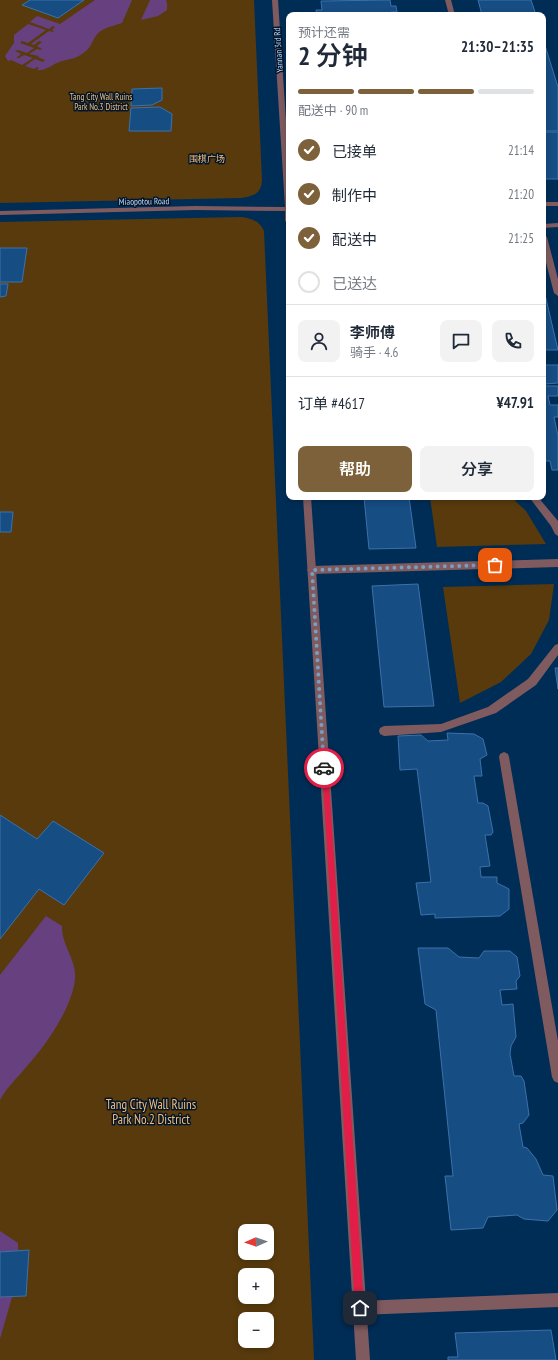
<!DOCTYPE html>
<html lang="zh">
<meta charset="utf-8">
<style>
:root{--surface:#fff;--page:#f2f2f3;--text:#1f2937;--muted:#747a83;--line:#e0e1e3;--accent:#7d613a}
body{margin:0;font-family:"PT Sans Narrow","Noto Sans SC",sans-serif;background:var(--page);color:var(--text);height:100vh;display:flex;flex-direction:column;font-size:15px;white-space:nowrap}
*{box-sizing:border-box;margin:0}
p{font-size:13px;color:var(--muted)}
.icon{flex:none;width:22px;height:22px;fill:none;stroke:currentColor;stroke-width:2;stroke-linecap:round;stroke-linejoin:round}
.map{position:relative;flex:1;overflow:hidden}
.side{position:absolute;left:286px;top:12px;width:260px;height:488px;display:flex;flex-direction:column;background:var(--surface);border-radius:8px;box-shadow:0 2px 6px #0003}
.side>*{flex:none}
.needle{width:26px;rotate:268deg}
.fabs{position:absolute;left:238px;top:1224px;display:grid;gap:8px}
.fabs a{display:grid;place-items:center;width:36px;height:36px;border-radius:8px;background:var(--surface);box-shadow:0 2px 6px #0003;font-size:20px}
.pin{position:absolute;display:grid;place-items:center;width:34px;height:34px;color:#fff;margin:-17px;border-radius:8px;box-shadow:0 2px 6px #0006}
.courier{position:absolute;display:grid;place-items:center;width:40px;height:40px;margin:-20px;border:3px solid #e11d48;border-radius:50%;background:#fff;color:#222;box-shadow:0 1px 5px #0007}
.overview em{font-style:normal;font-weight:600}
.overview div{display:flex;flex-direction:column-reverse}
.overview{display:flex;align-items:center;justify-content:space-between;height:68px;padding:0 12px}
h1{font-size:26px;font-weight:600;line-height:30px}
.bar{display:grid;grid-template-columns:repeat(4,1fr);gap:6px 4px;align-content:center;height:48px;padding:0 12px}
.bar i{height:5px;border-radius:3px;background:var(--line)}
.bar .selected{background:var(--accent)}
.bar p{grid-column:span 4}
.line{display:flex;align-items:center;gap:10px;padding:0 12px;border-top:1px solid var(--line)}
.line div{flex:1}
.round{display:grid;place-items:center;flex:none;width:42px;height:42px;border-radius:8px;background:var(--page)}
ol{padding:0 12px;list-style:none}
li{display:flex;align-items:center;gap:12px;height:44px}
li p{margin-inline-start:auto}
li .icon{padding:4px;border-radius:50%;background:var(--accent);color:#fff;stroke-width:4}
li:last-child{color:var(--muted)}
li i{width:22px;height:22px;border:2px solid var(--line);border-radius:50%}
.action{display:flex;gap:8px;margin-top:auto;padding:8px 12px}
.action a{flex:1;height:46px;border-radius:8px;background:var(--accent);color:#fff;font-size:16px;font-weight:600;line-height:46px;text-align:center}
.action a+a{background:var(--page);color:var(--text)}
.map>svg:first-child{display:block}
.green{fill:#583a0d;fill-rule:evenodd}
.water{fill:#67417f}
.building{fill:#164d83;stroke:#3b72ac}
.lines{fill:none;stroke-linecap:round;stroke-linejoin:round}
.service{fill:#7f5b5f;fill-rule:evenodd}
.minor{fill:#7f5b5f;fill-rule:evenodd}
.tertiary{fill:#7f5b5f;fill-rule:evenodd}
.route{fill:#e11d48}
.done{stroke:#7b9dc0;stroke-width:4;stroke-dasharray:0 7.2}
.labels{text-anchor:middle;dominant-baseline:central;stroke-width:3;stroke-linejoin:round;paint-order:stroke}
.far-street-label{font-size:9px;fill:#bdd9f9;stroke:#01152c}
.far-park-label{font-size:9px;fill:#f6be77;stroke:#01152c}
.near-park-label{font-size:13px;fill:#f6be77;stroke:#01152c}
</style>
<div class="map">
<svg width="558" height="1360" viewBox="0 0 558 1360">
<rect width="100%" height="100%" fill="#002d56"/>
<path class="green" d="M0 0H254L262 180C261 194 254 196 241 198L0 203Z
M241 217C251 218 260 221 264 231L314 1360H0V222ZM245 1231H267V1253H245ZM245 1275H267V1297H245ZM245 1319H267V1341H245Z
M430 497H511L526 511 546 544 437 547Z
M554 584 549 620 531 654 501 682 460 703 443 587Z"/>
<path class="water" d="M95 0H132L122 23C113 26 100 28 95 37 91 44 90 49 82 54 74 60 65 59 57 63 50 66 45 71 37 70L39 68 37 67 34 69 25 66 35 59 43 62 45 60 38 57 39 56 29 54 37 49 40 50 42 49 37 46 42 42 39 41 34 45 31 44 49 31 53 32 54 31 52 30 55 27 53 26 49 29 30 22 37 16 60 24Z
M150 0H166L167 3V10L158 16 141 20Z
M28 24 46 30 28 43 22 41 20 43 34 48 27 53 18 50 15 51 21 54 16 58H19L24 55 33 58 22 65 11 60 8 61 5 56 14 43V35Z
M46 916 62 926C61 945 77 960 75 979 72 1008 46 1045 27 1066 18 1077 7 1087 0 1100V975Z
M0 1231 18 1243V1251L0 1252Z
M0 1297H12L0 1339Z"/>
<path class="building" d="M30 0H84L58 18 22 5Z
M390 0 391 6H396L397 12H391L392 15H317L316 10H322L321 1Z
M478 0H531L536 15H482Z
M543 39 558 87V131H543Z
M162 88V100L152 105 131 106 132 89Z
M160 107 172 114 171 131H129L131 108Z
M543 132H558V179H543Z
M0 248H27L22 282H0Z
M0 284H8L6 296 0 297Z
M543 286 558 350H543Z
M543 365H558V383L545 384 546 386H558V396H548L550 405H558V417H554L558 436V470H552L550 461H543Z
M364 497H409L416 548 369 549Z
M0 512H13L11 532H0Z
M418 584 434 706 384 707 372 586Z
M555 668H558V689Z
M447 733 474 734 483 739 487 755 480 759 482 776H474L478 803H483L488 806 493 832 491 835H485L490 866 480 867 481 877H497V883L509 889V909L500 916 435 918V914L421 915 416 883 431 882 417 769 400 770 398 736 421 735 428 741 448 740Z
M0 815 37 839 53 821 104 853 64 905 39 889 0 939Z
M418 948H448L459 957 479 958 484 951H510L517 957 520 976 516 981 517 989 500 990 502 1005 513 1004 516 1037 511 1046 510 1054 514 1076H521L524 1081 529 1115 523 1123 519 1124 523 1147 527 1148 536 1159 543 1175 553 1176 557 1210 548 1221 524 1219 517 1215 488 1217 483 1228 451 1230 445 1176H453L436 1010 425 1004Z
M29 1250 26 1296 0 1297V1252Z
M551 1330 556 1360H448V1357H458L455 1333Z"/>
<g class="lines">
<path class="service" d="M445 0H451L455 15H449Z
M558 223V227L543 228V224Z
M543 235 547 237 558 279V296L554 293 543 251Z
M504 752 508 754 509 757 558 1041V1083L554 1081 552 1077 499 757 500 754Z"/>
<path class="minor" d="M529 497H538L558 521V536L555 534 551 526Z
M558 559V567L312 574 309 573 307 570 309 567 312 566Z
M558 644V655L536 685 496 713 441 732 384 736 380 734 379 731 380 728 384 726 441 724 488 707 528 679 555 645Z
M558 1293V1307L360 1315 355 1313 353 1308 355 1303 360 1301Z"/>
<path class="tertiary" d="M272 0H278L289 166V223L285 221V211L195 210 0 215V211L195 206 285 207Z
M543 202H558V206H543Z
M303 497H311L370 1360H356Z"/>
</g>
<path class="route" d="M322 765H324L328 768 364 1308 363 1311 360 1312 356 1311 355 1308Z"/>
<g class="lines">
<path class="done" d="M324 768 312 570 495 565"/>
</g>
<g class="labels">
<g class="far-street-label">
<text transform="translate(278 50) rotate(-94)">Yannan 3rd Rd</text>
<text transform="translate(144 201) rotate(-1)">Miaopotou Road</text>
</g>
<g class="far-park-label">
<text x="101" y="96">Tang City Wall Ruins<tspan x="101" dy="10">Park No.3 District</tspan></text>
<text x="207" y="158">围棋广场</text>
</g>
<g class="near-park-label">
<text x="151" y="1104">Tang City Wall Ruins<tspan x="151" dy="15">Park No.2 District</tspan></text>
</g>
</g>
</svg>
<div class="fabs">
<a><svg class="needle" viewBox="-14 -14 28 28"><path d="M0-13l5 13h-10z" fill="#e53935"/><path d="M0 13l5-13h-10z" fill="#747a83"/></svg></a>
<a>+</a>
<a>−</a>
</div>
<div class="pin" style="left:495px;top:565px;background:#ea580c"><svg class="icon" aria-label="bag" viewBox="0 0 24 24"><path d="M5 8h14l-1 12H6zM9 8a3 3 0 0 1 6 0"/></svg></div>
<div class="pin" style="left:360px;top:1308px;background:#1f2937"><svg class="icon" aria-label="home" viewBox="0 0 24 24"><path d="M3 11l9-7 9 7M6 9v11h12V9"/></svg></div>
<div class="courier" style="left:324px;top:768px"><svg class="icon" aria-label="car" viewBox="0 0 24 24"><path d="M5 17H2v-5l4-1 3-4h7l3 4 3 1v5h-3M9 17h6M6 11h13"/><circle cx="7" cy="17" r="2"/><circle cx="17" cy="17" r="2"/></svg></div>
<section class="side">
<div class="overview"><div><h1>2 分钟</h1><p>预计还需</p></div><em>21:30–21:35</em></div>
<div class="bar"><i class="selected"></i><i class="selected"></i><i class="selected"></i><i></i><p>配送中 · 90 m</p></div>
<ol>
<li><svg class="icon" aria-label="check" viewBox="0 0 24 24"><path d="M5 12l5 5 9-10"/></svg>已接单<p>21:14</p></li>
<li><svg class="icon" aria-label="check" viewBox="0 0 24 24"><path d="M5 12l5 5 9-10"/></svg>制作中<p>21:20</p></li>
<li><svg class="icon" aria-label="check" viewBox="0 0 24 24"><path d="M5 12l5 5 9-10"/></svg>配送中<p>21:25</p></li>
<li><i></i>已送达</li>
</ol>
<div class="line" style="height:72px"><a class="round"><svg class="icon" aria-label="person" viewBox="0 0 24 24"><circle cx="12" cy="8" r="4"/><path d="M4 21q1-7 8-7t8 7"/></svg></a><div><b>李师傅</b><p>骑手 · 4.6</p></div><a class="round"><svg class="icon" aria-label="chat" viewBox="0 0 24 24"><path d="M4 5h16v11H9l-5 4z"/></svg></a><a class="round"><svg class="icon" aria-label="phone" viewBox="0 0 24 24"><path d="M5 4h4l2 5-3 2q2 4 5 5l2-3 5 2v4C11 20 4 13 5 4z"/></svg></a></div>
<div class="line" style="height:52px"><div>订单 #4617</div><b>¥47.91</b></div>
<div class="action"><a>帮助</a><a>分享</a></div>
</section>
</div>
